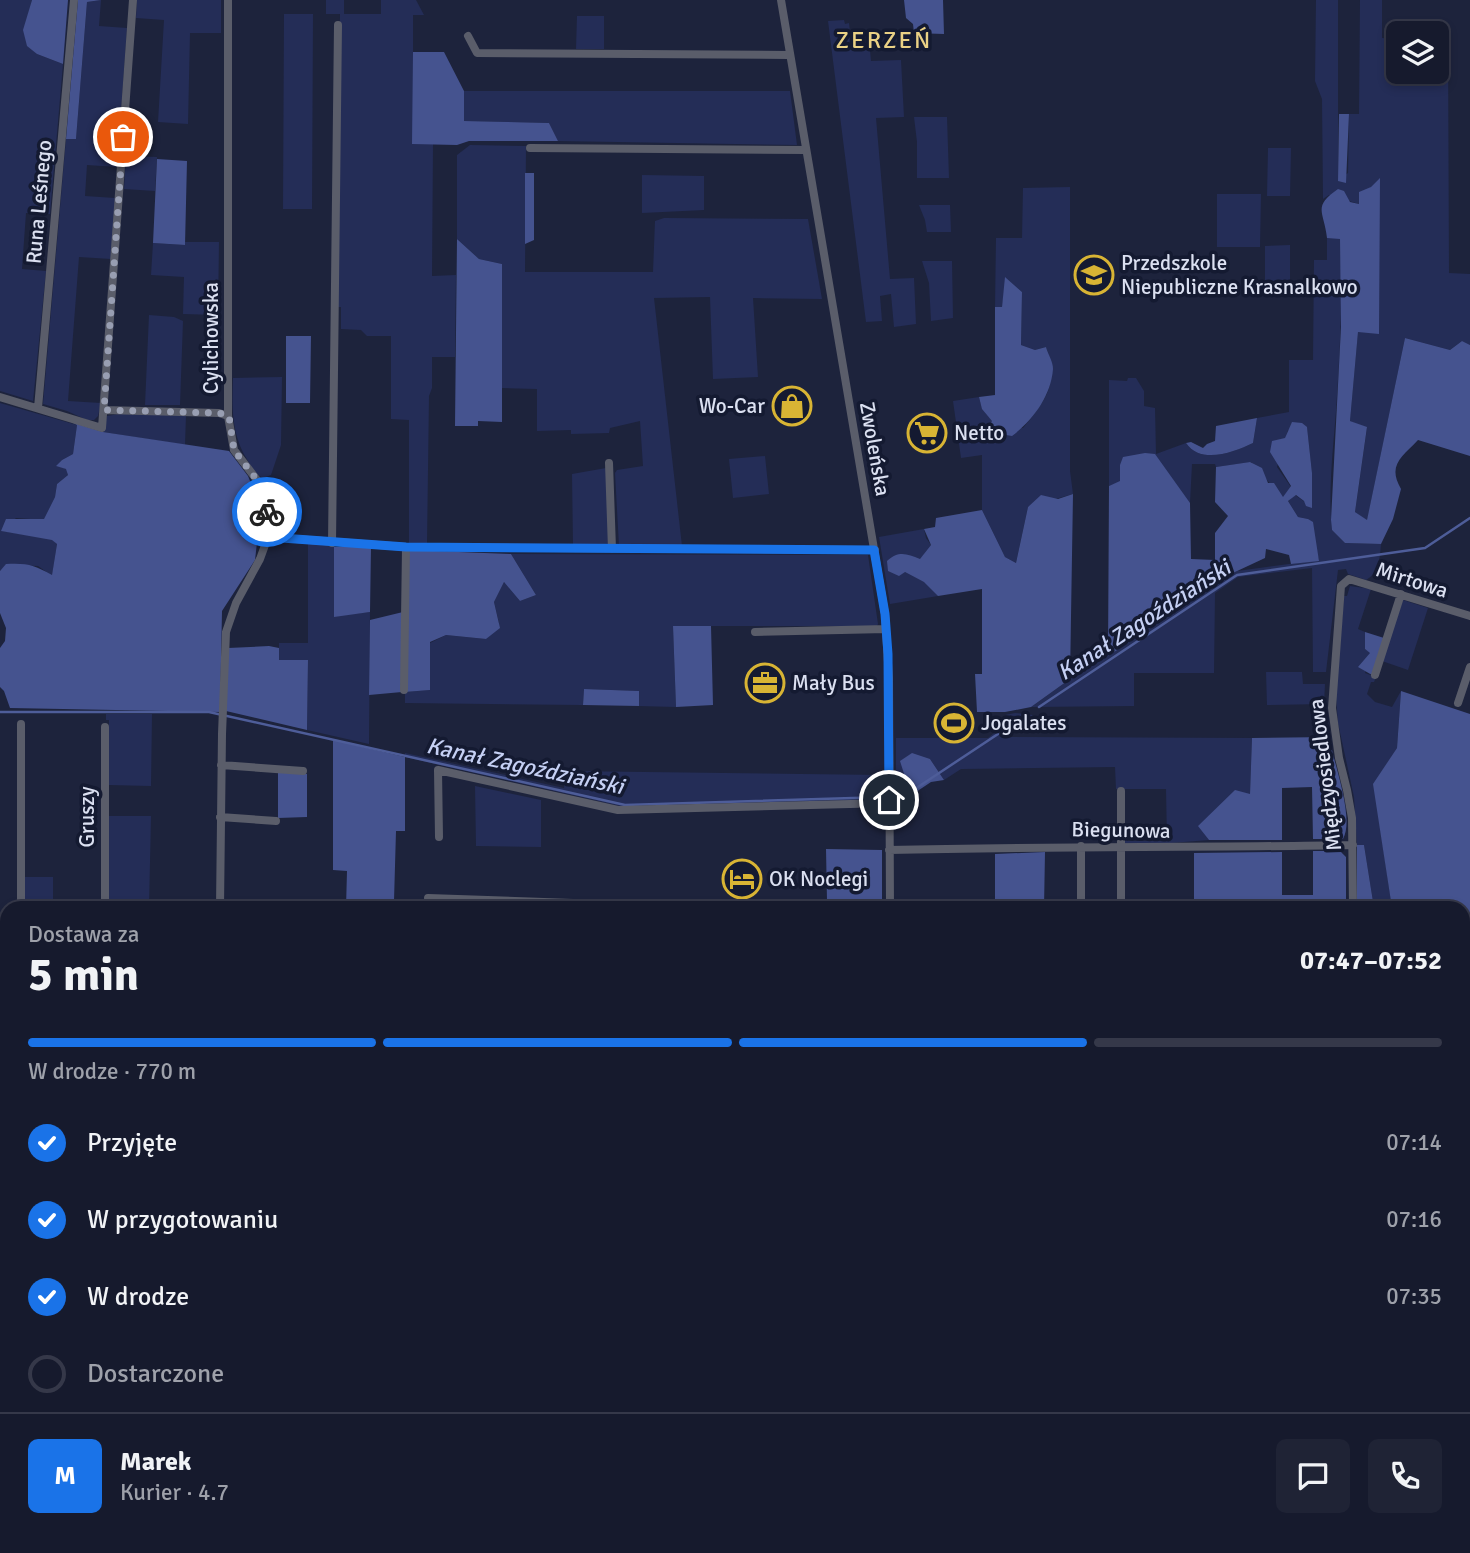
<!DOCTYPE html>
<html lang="pl">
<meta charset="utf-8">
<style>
:root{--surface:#161a2d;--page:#1f2335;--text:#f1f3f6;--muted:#9ea1aa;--line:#353849;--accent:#1a73e8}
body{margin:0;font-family:Signika,sans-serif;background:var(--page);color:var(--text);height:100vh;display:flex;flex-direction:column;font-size:26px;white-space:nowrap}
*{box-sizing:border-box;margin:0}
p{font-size:23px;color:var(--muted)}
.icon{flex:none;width:38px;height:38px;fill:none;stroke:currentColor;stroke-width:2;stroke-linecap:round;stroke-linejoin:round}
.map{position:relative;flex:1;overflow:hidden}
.side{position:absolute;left:0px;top:901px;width:1470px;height:653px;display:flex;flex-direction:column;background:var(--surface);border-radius:21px 21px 0 0;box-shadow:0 4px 10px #0003,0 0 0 2px var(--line)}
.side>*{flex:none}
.fabs{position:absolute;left:1386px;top:21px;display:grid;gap:14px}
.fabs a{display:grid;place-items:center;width:63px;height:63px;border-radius:10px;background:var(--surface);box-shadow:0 4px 10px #0003,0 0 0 2px var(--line);font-size:35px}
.pin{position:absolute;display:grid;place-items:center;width:60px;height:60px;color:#fff;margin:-30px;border:4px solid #fff;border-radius:50%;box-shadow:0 2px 7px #0007}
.courier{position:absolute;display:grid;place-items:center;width:70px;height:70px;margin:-35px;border:5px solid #1a73e8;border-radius:50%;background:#fff;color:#222;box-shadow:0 2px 9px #0007}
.headline em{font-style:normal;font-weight:800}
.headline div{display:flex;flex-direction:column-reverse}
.headline{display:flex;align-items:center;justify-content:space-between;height:119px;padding:0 28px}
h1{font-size:46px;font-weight:800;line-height:52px}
.bar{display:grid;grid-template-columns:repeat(4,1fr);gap:10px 7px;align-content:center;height:84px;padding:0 28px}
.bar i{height:9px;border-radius:5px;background:var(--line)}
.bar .on{background:var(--accent)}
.bar p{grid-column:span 4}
.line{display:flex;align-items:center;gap:18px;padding:0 28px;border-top:2px solid var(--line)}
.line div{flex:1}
.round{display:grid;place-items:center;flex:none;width:74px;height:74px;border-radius:10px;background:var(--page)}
ol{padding:0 28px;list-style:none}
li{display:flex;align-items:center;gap:21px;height:77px}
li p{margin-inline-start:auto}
li .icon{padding:7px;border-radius:50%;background:var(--accent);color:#fff;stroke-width:4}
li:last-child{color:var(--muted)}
li i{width:38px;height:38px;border:4px solid var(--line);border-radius:50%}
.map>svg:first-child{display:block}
.green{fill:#242d57}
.forest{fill:#45538f}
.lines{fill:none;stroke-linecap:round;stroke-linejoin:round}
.stream{stroke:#4e5d99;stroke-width:2.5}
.minor{stroke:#5a5d6a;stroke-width:8}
.done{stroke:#989eb2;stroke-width:7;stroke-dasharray:0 12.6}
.route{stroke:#1a73e8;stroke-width:9}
.labels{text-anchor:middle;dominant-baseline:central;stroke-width:7;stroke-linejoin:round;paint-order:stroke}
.street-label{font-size:21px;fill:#dbe0f1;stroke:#141a31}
.poi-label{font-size:21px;fill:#dbe0f1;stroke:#141a31;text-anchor:start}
.water-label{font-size:23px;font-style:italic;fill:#c5d0f4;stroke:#141a31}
.quarter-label{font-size:24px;letter-spacing:2px;fill:#ead185;stroke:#141a31}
</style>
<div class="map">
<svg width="1470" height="1553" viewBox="0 0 1470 1553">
<rect width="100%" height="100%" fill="#1d233c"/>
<path class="green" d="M0 0H32L24 30 37 54 63 64 50 214 26 213 22 269 46 271 33 401 0 391Z
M101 0 99 26 127 28 117 167 87 165 85 196 115 198 111 259 79 257 68 401 101 403 98 416 94 420H87L67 411 43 404 66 139H76L87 2Z
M137 0H221V33H190L188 124 158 122 164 20 136 18Z
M326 0H344V14H381V0H416L424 15H413V144H433L432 276 456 275 455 357H432V388L429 396 427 544H409V420L391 419V336H367L361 330 341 329V307H337L340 14H326Z
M1316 0H1338V180L1348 173 1349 114H1359L1360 0H1382V38L1398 39V72H1437V38H1448L1449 273 1470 274V345L1462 341 1450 350 1405 338 1367 521 1355 512 1367 428 1350 421 1358 331 1379 333 1371 187 1359 204 1329 195 1323 199 1322 99 1315 81Z
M284 14H313L312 209H283Z
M577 16H604V49H576Z
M844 20 845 24 849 23 852 51 870 50 871 61 901 60 904 117 876 118 890 279 914 278 916 324 894 327 891 294 880 296 882 321 866 322 828 21Z
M464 91H790L797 145 558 141 549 123 464 121Z
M914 117H947L949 178H917V142Z
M470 145 526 146 525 272H653L655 221 664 218 808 219 822 299 753 298 758 377 713 379 710 297 654 298 682 546H619L615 473 617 470 643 466 640 421 610 428 609 433 571 434V430L537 431V389L502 388V264L479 259 457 239V155Z
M1268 148H1291L1290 196H1267Z
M126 156 157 157 155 191 124 189Z
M642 175 704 176V210L642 213Z
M1070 187V471L1073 494 1028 507 1016 563 1005 557 982 510V455L961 458 953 401 979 397C985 423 999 423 1023 428 1045 401 1060 383 1046 347L1035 350 1021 345 1022 292 1006 278 1002 307H995L996 238H1022L1023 188Z
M1217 194H1261L1260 247H1217Z
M919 205H950L951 232H927L925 220Z
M1327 238H1340C1343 296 1340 353 1336 411 1333 450 1328 491 1332 530L1345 543 1381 544C1380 557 1379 573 1366 580L1348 574 1346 569 1338 570 1326 672H1313L1312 568 1238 577 1215 593 1214 673H1134V706L1031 707 1070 679 1237 571 1319 560 1308 519 1298 517 1288 501 1295 495 1312 507V473L1307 428 1288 430 1277 467 1291 487 1283 498 1251 462 1216 467 1215 464H1192L1190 503 1175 502 1120 465V482L1109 486V380L1127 381 1128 378H1136L1144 391V406L1155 408 1156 454 1186 443C1201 465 1234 452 1253 443L1257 418 1289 412V360H1313L1314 260H1327Z
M185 242H219L218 315 183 314 184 277 151 275 153 243 184 245Z
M1290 245V292L1265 296V246Z
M922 261H952L953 318 931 321 929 283Z
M149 315 174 317 183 321 180 405H145Z
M282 377 281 445 271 475 263 478C255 474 252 469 248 461 231 435 232 408 233 378Z
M0 403 77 425 73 454 62 460 57 466 67 469 68 475 57 484 55 497 44 520 16 518 2 531 52 539 57 544 52 576 38 566 6 565 0 571Z
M119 414 186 415 185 445 103 432 107 416Z
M765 456 769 494 733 498 729 459Z
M606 468 609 545H573L572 474Z
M924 529 926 538 931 545 920 560 905 572 925 582 938 596 890 604 879 537Z
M308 542 334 544V616L370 612 369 744 307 730 308 660H279V643H308Z
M511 554 868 555 878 624 877 626H673L676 707 639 706 638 691 584 689 583 705 405 703V692L430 690V643L446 635 486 639 499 623 494 602 504 582 520 601 536 595Z
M1350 586 1371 589 1358 629 1365 632V649L1371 653 1365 673 1376 677 1374 682H1371L1367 694 1375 702 1392 707 1401 691 1397 748 1374 784 1392 908H1374L1364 845H1357L1354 797 1338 723 1336 696 1344 596H1347Z
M1403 600 1428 608 1408 670 1382 661Z
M1266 672H1302L1303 684H1325L1324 704 1267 705Z
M1015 713 1033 715 1003 737 1252 738 1250 795 1199 825 1209 840 1146 845 1124 844 1123 836 1127 841H1167L1166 789H1116L1115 767 961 769 944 780 930 759 906 781 896 783V738H988L1015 716 1005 715Z
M106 714H152L151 786 109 785V720H106Z
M405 753 564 788 567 771 883 775 882 800 620 806 405 757Z
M475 786 541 800V847L476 846Z
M109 816H151L149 908H109Z
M24 877H53V908H24Z
M405 902 522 904V908H405Z
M1463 1350 1470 1393V1531L1463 1484Z"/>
<path class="forest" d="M32 0H68L63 64 37 54 27 46 23 30Z
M78 0H101L87 2 76 139H66Z
M904 0H943L944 34 914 33 913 24 906 18Z
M413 52H444L464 91V121L549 123 558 141H469L457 145 412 144Z
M1339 114H1349L1346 183 1338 181Z
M157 159 187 161 185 245 153 243Z
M525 173H534V240L525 244Z
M1380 178 1379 334 1358 332 1350 421 1367 427 1355 512 1367 520 1405 338 1450 350 1462 341 1470 345V456L1418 440C1402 457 1387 465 1401 489L1393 519 1381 544 1345 543 1332 530 1331 520 1341 327 1340 239 1327 238C1324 211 1312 207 1338 189L1344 191 1350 202 1359 204V192L1371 187Z
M457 239 479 259 502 264V422L478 421V426H455Z
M1005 277 1022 292 1021 345 1035 350 1046 347C1048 354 1053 362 1053 369 1051 396 1033 420 1012 436L1000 434 989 426 992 421 982 409 979 397 995 395V307H1002Z
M286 336H311L310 403H286Z
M1257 418 1253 443C1234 452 1201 465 1186 443L1191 442 1203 448 1207 444 1215 441 1216 426Z
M71 422 103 432 229 451 248 476 261 508 255 560 222 611 220 712 10 708 4 691 0 687V648L5 641 6 628 0 613V571L6 564C28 563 34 565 52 575L57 544 52 540 1 531 6 519H44L55 497 57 484 68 475 66 469 56 466 62 460 73 454 77 425Z
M1292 422 1302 423 1307 427 1312 473V508L1306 506 1304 501 1296 495 1288 501 1298 517 1308 519 1313 522 1319 561 1291 564 1289 555 1266 549 1265 558 1235 572 1108 656 1109 486 1120 481V465L1123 457 1145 453 1155 454 1190 503 1191 559 1215 560V533L1228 516 1215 502 1216 467 1250 462 1262 468 1268 483H1274L1283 497 1291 486 1270 452 1272 441 1285 438Z
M1073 494 1070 679 1031 707 1005 712H977L975 674H982V589L938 596 924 582 905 572 899 576 888 571 887 561C899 550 907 554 920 559L931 545 924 529 935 527 936 518 982 510 1005 557 1016 563 1028 507 1041 495 1058 499Z
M334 547H371L370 612 334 617Z
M408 550 511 554 536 595 520 601 504 582 494 602 500 628 486 639 446 635 430 642V690L405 692Z
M403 612 402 692 369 695 370 620Z
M673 626H711L713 705 676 707Z
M1365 632 1384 638 1372 675 1358 667 1370 653 1365 649Z
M269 646 279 648V660H308L307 730 226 711 228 648Z
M584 689 639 691V706L583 705Z
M1401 691 1470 714V1393L1463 1350V908H1392L1373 784 1397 748Z
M1329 737C1333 761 1355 818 1343 839H1313L1312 787 1282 788V840H1209L1198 826 1235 790 1250 794 1252 738Z
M333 740 405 757V831H396L394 901H399V908H346L347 871 333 870Z
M912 753 930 759 944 780 931 782 916 792 896 785V783L906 780 900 761Z
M278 772 307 774V817L278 818Z
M1357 845H1364L1374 908H1357Z
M826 849 882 850V902L827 901Z
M1313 851H1340L1346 857V908H1194V853L1282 852V895H1313Z
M1045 852 1044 908H995V854Z
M1463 1484 1470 1531V1553H1357V1547H1463Z"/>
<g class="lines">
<path class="stream" d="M1039 707 1237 575 1425 548 1470 518
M0 712H209L625 805 886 797
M892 797 909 793 1025 716"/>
<path class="minor" d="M781 0 885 614 889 679 890 908
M468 36 477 53 789 55
M530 148 806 150
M0 397 102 428 133 0
M38 408 74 0
M104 410 219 413 228 416
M609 463 612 549
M268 537 406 547 875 550
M332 543 338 25
M755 632 886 629
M1375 675 1401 594
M404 690 406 547
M1458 703 1470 667
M21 724V908
M221 765 303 771
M1121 791V908
M220 817 276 821
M439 837 438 770 618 810 889 803
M889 850C1044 846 1198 848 1353 845
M428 898 602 904 890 905
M105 908V727
M220 908 222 734 226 632 236 603 260 559 268 537 265 500 257 480 234 450 228 416V0
M1081 908V846
M1353 908 1352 818 1347 790 1339 758 1332 708 1341 586 1349 579 1470 616
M148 1547V1553
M215 1547V1553
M579 1547V1553
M892 1547V1553
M1276 1547V1553
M1354 1547V1553
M0 1553 6 1121
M99 1553V1547
M1164 1553 1165 1547"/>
</g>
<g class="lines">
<path class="done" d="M123 137 104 410 219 413 229 416 234 450 257 480 267 512"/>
<path class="route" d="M267 512 268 537 406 547 874 550 885 614 888 654 889 800"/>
</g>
<defs>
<symbol id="school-ring" viewBox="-11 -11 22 22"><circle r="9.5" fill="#141a31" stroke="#d8b434" stroke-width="1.5"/><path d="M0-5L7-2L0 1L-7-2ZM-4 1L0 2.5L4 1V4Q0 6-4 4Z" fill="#d8b434"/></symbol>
<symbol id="shop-ring" viewBox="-11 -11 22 22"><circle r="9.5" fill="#141a31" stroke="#d8b434" stroke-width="1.5"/><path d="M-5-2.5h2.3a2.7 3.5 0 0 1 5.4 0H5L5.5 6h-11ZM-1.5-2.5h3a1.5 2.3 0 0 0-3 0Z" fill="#d8b434"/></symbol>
<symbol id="supermarket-ring" viewBox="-11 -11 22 22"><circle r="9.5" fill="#141a31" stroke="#d8b434" stroke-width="1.5"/><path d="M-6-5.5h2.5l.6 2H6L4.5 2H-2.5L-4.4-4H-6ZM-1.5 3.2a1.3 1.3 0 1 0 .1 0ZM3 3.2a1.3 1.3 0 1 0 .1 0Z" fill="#d8b434"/></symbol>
<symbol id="office-ring" viewBox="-11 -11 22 22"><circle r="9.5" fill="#141a31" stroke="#d8b434" stroke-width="1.5"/><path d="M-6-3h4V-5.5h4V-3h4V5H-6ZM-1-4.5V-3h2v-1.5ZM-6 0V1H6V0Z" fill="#d8b434"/></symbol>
<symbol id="stadium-ring" viewBox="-11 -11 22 22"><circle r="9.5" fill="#141a31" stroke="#d8b434" stroke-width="1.5"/><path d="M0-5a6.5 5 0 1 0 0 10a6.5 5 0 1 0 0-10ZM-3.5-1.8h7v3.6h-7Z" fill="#d8b434"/></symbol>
<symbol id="hotel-ring" viewBox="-11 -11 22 22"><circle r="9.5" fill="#141a31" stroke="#d8b434" stroke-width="1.5"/><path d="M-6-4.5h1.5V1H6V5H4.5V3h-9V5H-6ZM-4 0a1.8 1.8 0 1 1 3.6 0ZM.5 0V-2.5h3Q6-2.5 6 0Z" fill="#d8b434"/></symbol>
</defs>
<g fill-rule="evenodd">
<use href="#school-ring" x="1072" y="253" width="44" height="44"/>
<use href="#shop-ring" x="770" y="384" width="44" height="44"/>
<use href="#supermarket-ring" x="905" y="411" width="44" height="44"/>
<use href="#office-ring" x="743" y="661" width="44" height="44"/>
<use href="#stadium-ring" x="932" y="701" width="44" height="44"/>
<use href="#hotel-ring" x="720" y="857" width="44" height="44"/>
</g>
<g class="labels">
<g class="street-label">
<text transform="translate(39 202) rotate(-85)">Runa Leśnego</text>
<text transform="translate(211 338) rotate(-90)">Cylichowska</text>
<text transform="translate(875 449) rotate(80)">Zwoleńska</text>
<text transform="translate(1412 580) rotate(18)">Mirtowa</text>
<text transform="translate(1325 775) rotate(-97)">Międzyosiedlowa</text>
<text transform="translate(87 817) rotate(-90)">Gruszy</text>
<text transform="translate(1121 830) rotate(1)">Biegunowa</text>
</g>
<g class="poi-label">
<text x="1121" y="263">Przedszkole<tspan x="1121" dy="24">Niepubliczne Krasnalkowo</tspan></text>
<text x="765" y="406" text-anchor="end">Wo-Car</text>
<text x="954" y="433">Netto</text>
<text x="792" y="683">Mały Bus</text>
<text x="981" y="723">Jogalates</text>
<text x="769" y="879">OK Noclegi</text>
</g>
<g class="water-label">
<text transform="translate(1144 620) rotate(-33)">Kanał Zagoździański</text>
<text transform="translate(525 766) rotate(12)">Kanał Zagoździański</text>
</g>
<g class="quarter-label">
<text x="884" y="40">ZERZEŃ</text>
</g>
</g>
</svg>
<div class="fabs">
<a><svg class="icon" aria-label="layers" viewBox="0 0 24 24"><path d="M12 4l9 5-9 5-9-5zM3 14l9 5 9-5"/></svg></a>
</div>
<div class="pin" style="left:123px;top:137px;background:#ea580c"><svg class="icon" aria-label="bag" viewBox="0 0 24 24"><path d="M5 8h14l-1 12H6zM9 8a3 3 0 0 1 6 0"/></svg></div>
<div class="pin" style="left:889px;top:800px;background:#1f2937"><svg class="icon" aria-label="home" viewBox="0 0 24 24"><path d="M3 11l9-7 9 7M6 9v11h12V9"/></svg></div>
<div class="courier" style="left:267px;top:512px"><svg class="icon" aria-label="bike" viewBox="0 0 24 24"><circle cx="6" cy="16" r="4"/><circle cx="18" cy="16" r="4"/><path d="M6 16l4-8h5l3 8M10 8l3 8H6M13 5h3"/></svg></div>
<section class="side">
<div class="headline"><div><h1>5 min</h1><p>Dostawa za</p></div><em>07:47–07:52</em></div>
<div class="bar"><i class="on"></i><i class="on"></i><i class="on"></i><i></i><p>W drodze · 770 m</p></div>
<ol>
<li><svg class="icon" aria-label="check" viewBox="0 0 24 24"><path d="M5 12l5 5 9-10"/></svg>Przyjęte<p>07:14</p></li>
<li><svg class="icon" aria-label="check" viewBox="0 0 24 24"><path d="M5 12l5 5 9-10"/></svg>W przygotowaniu<p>07:16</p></li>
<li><svg class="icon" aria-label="check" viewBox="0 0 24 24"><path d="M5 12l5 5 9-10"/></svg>W drodze<p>07:35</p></li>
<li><i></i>Dostarczone</li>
</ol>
<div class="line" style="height:126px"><b class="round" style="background:var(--accent);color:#fff">M</b><div><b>Marek</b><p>Kurier · 4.7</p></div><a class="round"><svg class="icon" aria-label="chat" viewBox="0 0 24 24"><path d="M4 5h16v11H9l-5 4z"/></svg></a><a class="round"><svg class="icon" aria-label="phone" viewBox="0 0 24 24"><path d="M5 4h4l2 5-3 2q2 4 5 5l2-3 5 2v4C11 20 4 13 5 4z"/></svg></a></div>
</section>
</div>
